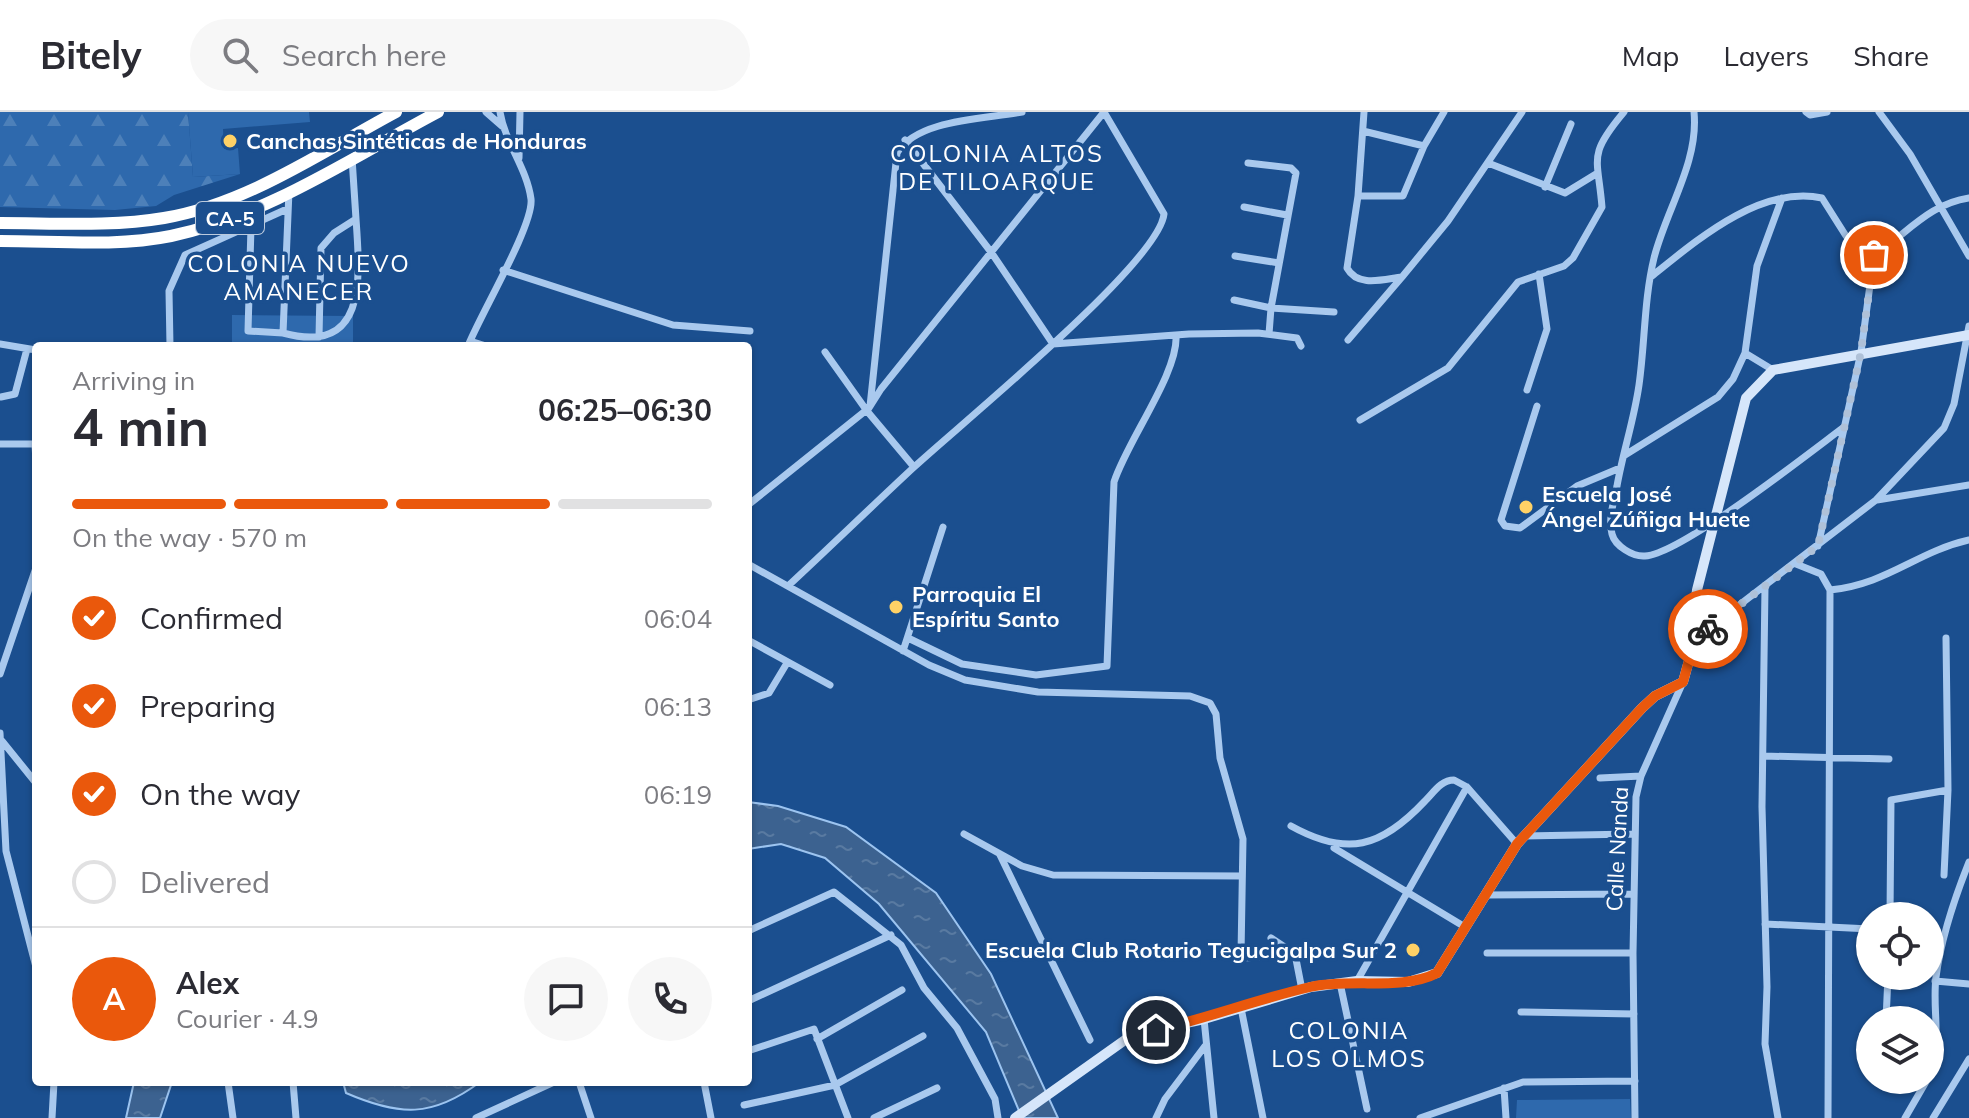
<!DOCTYPE html>
<meta charset="utf-8">
<style>
:root{--surface:#fff;--page:#f7f7f7;--text:#2b2b33;--muted:#7c7c81;--line:#e1e1e2;--accent:#ea580c}
body{margin:0;font-family:Mulish,sans-serif;background:var(--page);color:var(--text);height:100vh;display:flex;flex-direction:column;font-size:30px;white-space:nowrap}
*{box-sizing:border-box;margin:0}
p{font-size:26px;color:var(--muted)}
.icon{flex:none;width:44px;height:44px;fill:none;stroke:currentColor;stroke-width:2;stroke-linecap:round;stroke-linejoin:round}
.map{position:relative;flex:1;overflow:hidden}
.details{position:absolute;left:32px;top:230px;width:720px;height:744px;display:flex;flex-direction:column;background:var(--surface);border-radius:8px;box-shadow:0 2px 6px #0004}
.details>*{flex:none}
.controls{position:absolute;left:1856px;top:790px;display:grid;gap:16px}
.controls a{display:grid;place-items:center;width:88px;height:88px;border-radius:50%;background:var(--surface);box-shadow:0 2px 6px #0004;font-size:40px}
.pin{position:absolute;display:grid;place-items:center;width:68px;height:68px;color:#fff;margin:-34px;border:4px solid #fff;border-radius:50%;box-shadow:0 2px 8px #0007}
.courier{position:absolute;display:grid;place-items:center;width:80px;height:80px;margin:-40px;border:6px solid #ea580c;border-radius:50%;background:#fff;color:#222;box-shadow:0 2px 10px #0007}
.summary em{font-style:normal;font-weight:700}
.summary div{display:flex;flex-direction:column-reverse}
.summary{display:flex;align-items:center;justify-content:space-between;height:136px;padding:0 40px}
h1{font-size:52px;font-weight:700;line-height:60px}
.bar{display:grid;grid-template-columns:repeat(4,1fr);gap:12px 8px;align-content:center;height:96px;padding:0 40px}
.bar i{height:10px;border-radius:6px;background:var(--line)}
.bar .current{background:var(--accent)}
.bar p{grid-column:span 4}
.line{display:flex;align-items:center;gap:20px;padding:0 40px;border-top:2px solid var(--line)}
.line div{flex:1}
.round{display:grid;place-items:center;flex:none;width:84px;height:84px;border-radius:42px;background:var(--page)}
ol{padding:0 40px;list-style:none}
li{display:flex;align-items:center;gap:24px;height:88px}
li p{margin-inline-start:auto}
li .icon{padding:8px;border-radius:50%;background:var(--accent);color:#fff;stroke-width:4}
li:last-child{color:var(--muted)}
li i{width:44px;height:44px;border:4px solid var(--line);border-radius:50%}
header{display:flex;align-items:center;gap:48px;box-sizing:border-box;height:112px;padding:0 40px;background:var(--surface);border-bottom:2px solid var(--line)}
header strong{font-size:38px}
nav{display:flex;gap:44px;margin-inline-start:auto;font-size:28px}
.search{width:560px;height:72px;background:var(--page);display:flex;align-items:center;gap:20px;box-sizing:border-box;padding:0 28px;border-radius:44px;color:var(--muted);font-size:30px}
.map>svg:first-child{display:block}
.forest{fill:url(#forest-firs)}
.pitch{fill:#2e69ad}
.water{fill:url(#water-ripples);stroke:#9cc4f0;stroke-width:2}
.lines{fill:none;stroke-linecap:round;stroke-linejoin:round}
.street{stroke:#a9c9ee;stroke-width:7}
.secondary{stroke:#d6e6fa;stroke-width:10}
.highway{stroke:#fff;stroke-width:12}
.done{stroke:#afc1d8;stroke-width:8;stroke-dasharray:0 14.4}
.route{stroke:#ea580c;stroke-width:10}
.poi-dot{fill:#ffd166;stroke:#1b4f8f;stroke-width:3}
.labels{text-anchor:middle;dominant-baseline:central;stroke-width:7;stroke-linejoin:round;paint-order:stroke}
.shield{fill:#1b4f8f;stroke:#bbcadd;stroke-width:2}
.shield-label{font-size:20px;font-weight:bold;fill:#fff}
.poi-label{font-size:22px;font-weight:bold;fill:#fff;stroke:#1b4f8f;text-anchor:start}
.street-label{font-size:22px;fill:#fff;stroke:#1b4f8f}
.neighbourhood-label{font-size:24px;letter-spacing:2px;fill:#fff;stroke:#1b4f8f}
</style>
<header>
<strong>Bitely</strong>
<div class="search"><svg class="icon" aria-label="search" viewBox="0 0 24 24"><circle cx="10" cy="10" r="6"/><path d="M15 15l6 6"/></svg>Search here</div>
<nav><a>Map</a><a>Layers</a><a>Share</a></nav>
</header>
<div class="map">
<svg width="1969" height="1006" viewBox="0 0 1969 1006">
<defs>
<pattern id="forest-firs" width="22" height="20" patternUnits="userSpaceOnUse" patternTransform="scale(2)"><rect width="22" height="20" fill="#2e69ad"/><path d="M5 1l3.5 6h-7zM16 11l3.5 6h-7z" fill="#4d80b9"/></pattern>
<pattern id="water-ripples" width="26" height="14" patternUnits="userSpaceOnUse" patternTransform="scale(2)"><rect width="26" height="14" fill="#3c6290"/><path d="M2 4q2-2 4 0t4 0M15 11q2-2 4 0t4 0" fill="none" stroke="#597aa1"/></pattern>
</defs>
<rect width="100%" height="100%" fill="#1b4f8f"/>
<path class="forest" d="M0 0H188L193 65 240 62 174 83 156 94 115 98 0 95Z"/>
<path class="pitch" d="M188 0H309L310 10 223 17 224 37 238 36 240 62 193 65Z
M232 203 353 204V234H232Z
M1630 987 1631 1006H1516L1517 988Z"/>
<path class="water" d="M748 690 778 694 846 715 936 781 991 862 1058 1006H1022L986 920 879 792 825 746 781 732 748 737Z
M134 970H172L160 1006H126Z
M343 970H480C432 1006 399 1004 346 981Z"/>
<g class="lines">
<path class="street" d="M486 0 502 14
M1364 0 1358 84 1347 156C1358 176 1384 167 1402 165L1448 109 1522 0
M1694 0C1699 50 1666 98 1654 146 1644 187 1645 231 1639 273 1634 308 1623 340 1617 374 1614 389 1608 407 1612 422 1615 434 1633 445 1645 444 1681 442 1809 341 1844 315
M1806 0 1810 3 1827 0
M1879 0 1910 42 1969 144
M1363 19 1424 34
M905 28 991 140 1053 232
M519 46 520 0
M1248 51 1291 56 1296 61 1271 196 1269 222
M1488 51 1565 81 1596 62
M1545 75 1571 12
M289 79 283 221C368 244 360 165 356 107
M1358 84H1403L1424 34 1444 0
M1244 95 1287 103
M251 115 248 219 283 221
M1235 144 1279 151
M503 158 673 213 750 219
M1652 164C1697 128 1760 73 1822 86L1846 124 1874 143C1908 121 1929 92 1969 86
M1234 188 1271 196 1334 200
M319 225 321 136 334 121 356 107 352 46
M1348 228 1402 165
M470 229 486 234
M0 232 36 238
M1053 232 1189 222 1258 221 1297 226 1301 234
M170 234 169 179 185 143 287 97
M468 234C480 203 534 113 531 87 527 56 505 31 500 0
M825 240 867 299 914 355
M1745 241 1773 258
M1527 278 1547 217 1539 162
M1 285 15 282 27 237
M870 294 897 41C917 7 986 7 1022 0
M1537 294 1501 408 1505 414 1520 416 1577 374 1620 356
M1360 308 1448 256 1518 170 1564 154 1573 146 1602 95C1598 45 1587 44 1624 0
M0 332H36
M35 332 36 350
M1625 343 1718 285 1733 267 1745 241 1757 154 1782 86
M1877 388 1969 373
M748 393 869 296 881 277 1104 0
M1818 434 1861 240 1874 143
M748 452 929 553 965 568 1038 580 1190 584 1210 591 1216 602 1220 646 1243 727 1241 842 1244 846 1258 845
M1796 452 1821 462 1830 478 1828 1006
M788 474C830 435 871 395 913 356 957 315 1159 151 1164 102L1104 0
M1765 475 1762 695 1767 875 1765 932 1778 1006
M1830 478C1888 472 1916 440 1969 428
M908 526 962 552 1036 563 1107 554 1114 370C1127 329 1179 260 1176 223
M1695 527 1876 388 1944 316 1954 292 1969 214
M748 528 830 573
M903 539 943 415
M0 562 36 456
M748 588 769 581 787 551
M0 621 6 739 36 855
M2 629 36 671
M1763 644 1889 647
M1600 666 1641 664
M1467 675 1517 732
M1291 714C1347 745 1381 736 1425 689 1434 680 1441 668 1454 668L1467 675 1357 869
M964 722 1022 754 1053 763 1242 764
M1524 724 1633 722
M1334 736 1465 815
M1000 743 1090 928
M1944 763 1948 678 1946 526
M1485 783 1633 782
M1890 804 1891 688 1948 678
M1765 812 1870 817
M748 819 834 780 901 833 924 876 957 916 995 987 998 1006
M1271 826 1295 842 1302 878
M1487 841H1633
M1935 869 1969 872
M1340 871 1367 997
M748 889 891 823
M1241 896 1263 1006
M1521 900 1634 902
M1204 907 1214 1006
M1886 908 1888 864
M817 927 902 878
M748 939 814 917 848 1006
M1930 959C1942 927 1932 898 1936 865 1941 827 1955 785 1969 750
M228 970 233 1006
M293 970 296 1006
M579 970 591 1006
M704 970 711 1006
M1504 976 1506 1006
M744 993 835 973 923 924
M52 1006 54 970
M476 1006 554 970
M874 1006 937 976
M1156 1006 1165 987 1205 934
M1420 1006 1523 970 1635 969
M1635 1006 1633 841 1636 685 1641 664 1683 570
M1905 1006 1927 968
M1933 1006 1969 947"/>
<path class="secondary" d="M1015 1006 1132 923 1204 907 1311 875 1357 869 1408 870 1437 861 1517 732 1642 596 1655 584 1683 570 1695 527 1693 510 1697 478 1746 286 1773 258 1969 223"/>
<path class="highway" d="M0 111C54 111 111 115 164 106 247 92 323 39 396 0
M0 129C56 129 117 135 171 124 266 104 353 45 438 0"/>
</g>
<g class="lines">
<path class="done" d="M1708 517 1818 434 1861 240 1874 143"/>
<path class="route" d="M1156 918C1208 906 1258 887 1310 875 1350 866 1403 879 1437 861L1517 732 1642 596 1655 584 1683 570 1695 527 1708 517"/>
</g>
<g class="poi-dot">
<circle cx="230" cy="29" r="8"/>
<circle cx="1526" cy="395" r="8"/>
<circle cx="896" cy="495" r="8"/>
<circle cx="1413" cy="838" r="8"/>
</g>
<g class="labels">
<rect class="shield" x="196" y="90" width="68" height="32" rx="6"/>
<g class="shield-label">
<text x="230" y="106">CA-5</text>
</g>
<g class="poi-label">
<text x="246" y="29">Canchas Sintéticas de Honduras</text>
<text x="1542" y="382">Escuela José<tspan x="1542" dy="25">Ángel Zúñiga Huete</tspan></text>
<text x="912" y="482">Parroquia El<tspan x="912" dy="25">Espíritu Santo</tspan></text>
<text x="1397" y="838" text-anchor="end">Escuela Club Rotario Tegucigalpa Sur 2</text>
</g>
<g class="street-label">
<text transform="translate(1617 737) rotate(-87)">Calle Nanda</text>
</g>
<g class="neighbourhood-label">
<text x="997" y="41">COLONIA ALTOS<tspan x="997" dy="28">DE TILOARQUE</tspan></text>
<text x="299" y="151">COLONIA NUEVO<tspan x="299" dy="28">AMANECER</tspan></text>
<text x="1349" y="918">COLONIA<tspan x="1349" dy="28">LOS OLMOS</tspan></text>
</g>
</g>
</svg>
<div class="controls">
<a><svg class="icon" aria-label="locate" viewBox="0 0 24 24"><circle cx="12" cy="12" r="6"/><path d="M12 2v4M12 18v4M2 12h4M18 12h4"/></svg></a>
<a><svg class="icon" aria-label="layers" viewBox="0 0 24 24"><path d="M12 4l9 5-9 5-9-5zM3 14l9 5 9-5"/></svg></a>
</div>
<div class="pin" style="left:1874px;top:143px;background:#ea580c"><svg class="icon" aria-label="bag" viewBox="0 0 24 24"><path d="M5 8h14l-1 12H6zM9 8a3 3 0 0 1 6 0"/></svg></div>
<div class="pin" style="left:1156px;top:918px;background:#1f2937"><svg class="icon" aria-label="home" viewBox="0 0 24 24"><path d="M3 11l9-7 9 7M6 9v11h12V9"/></svg></div>
<div class="courier" style="left:1708px;top:517px"><svg class="icon" aria-label="bike" viewBox="0 0 24 24"><circle cx="6" cy="16" r="4"/><circle cx="18" cy="16" r="4"/><path d="M6 16l4-8h5l3 8M10 8l3 8H6M13 5h3"/></svg></div>
<section class="details">
<div class="summary"><div><h1>4 min</h1><p>Arriving in</p></div><em>06:25–06:30</em></div>
<div class="bar"><i class="current"></i><i class="current"></i><i class="current"></i><i></i><p>On the way · 570 m</p></div>
<ol>
<li><svg class="icon" aria-label="check" viewBox="0 0 24 24"><path d="M5 12l5 5 9-10"/></svg>Confirmed<p>06:04</p></li>
<li><svg class="icon" aria-label="check" viewBox="0 0 24 24"><path d="M5 12l5 5 9-10"/></svg>Preparing<p>06:13</p></li>
<li><svg class="icon" aria-label="check" viewBox="0 0 24 24"><path d="M5 12l5 5 9-10"/></svg>On the way<p>06:19</p></li>
<li><i></i>Delivered</li>
</ol>
<div class="line" style="height:144px"><b class="round" style="background:var(--accent);color:#fff">A</b><div><b>Alex</b><p>Courier · 4.9</p></div><a class="round"><svg class="icon" aria-label="chat" viewBox="0 0 24 24"><path d="M4 5h16v11H9l-5 4z"/></svg></a><a class="round"><svg class="icon" aria-label="phone" viewBox="0 0 24 24"><path d="M5 4h4l2 5-3 2q2 4 5 5l2-3 5 2v4C11 20 4 13 5 4z"/></svg></a></div>
</section>
</div>
